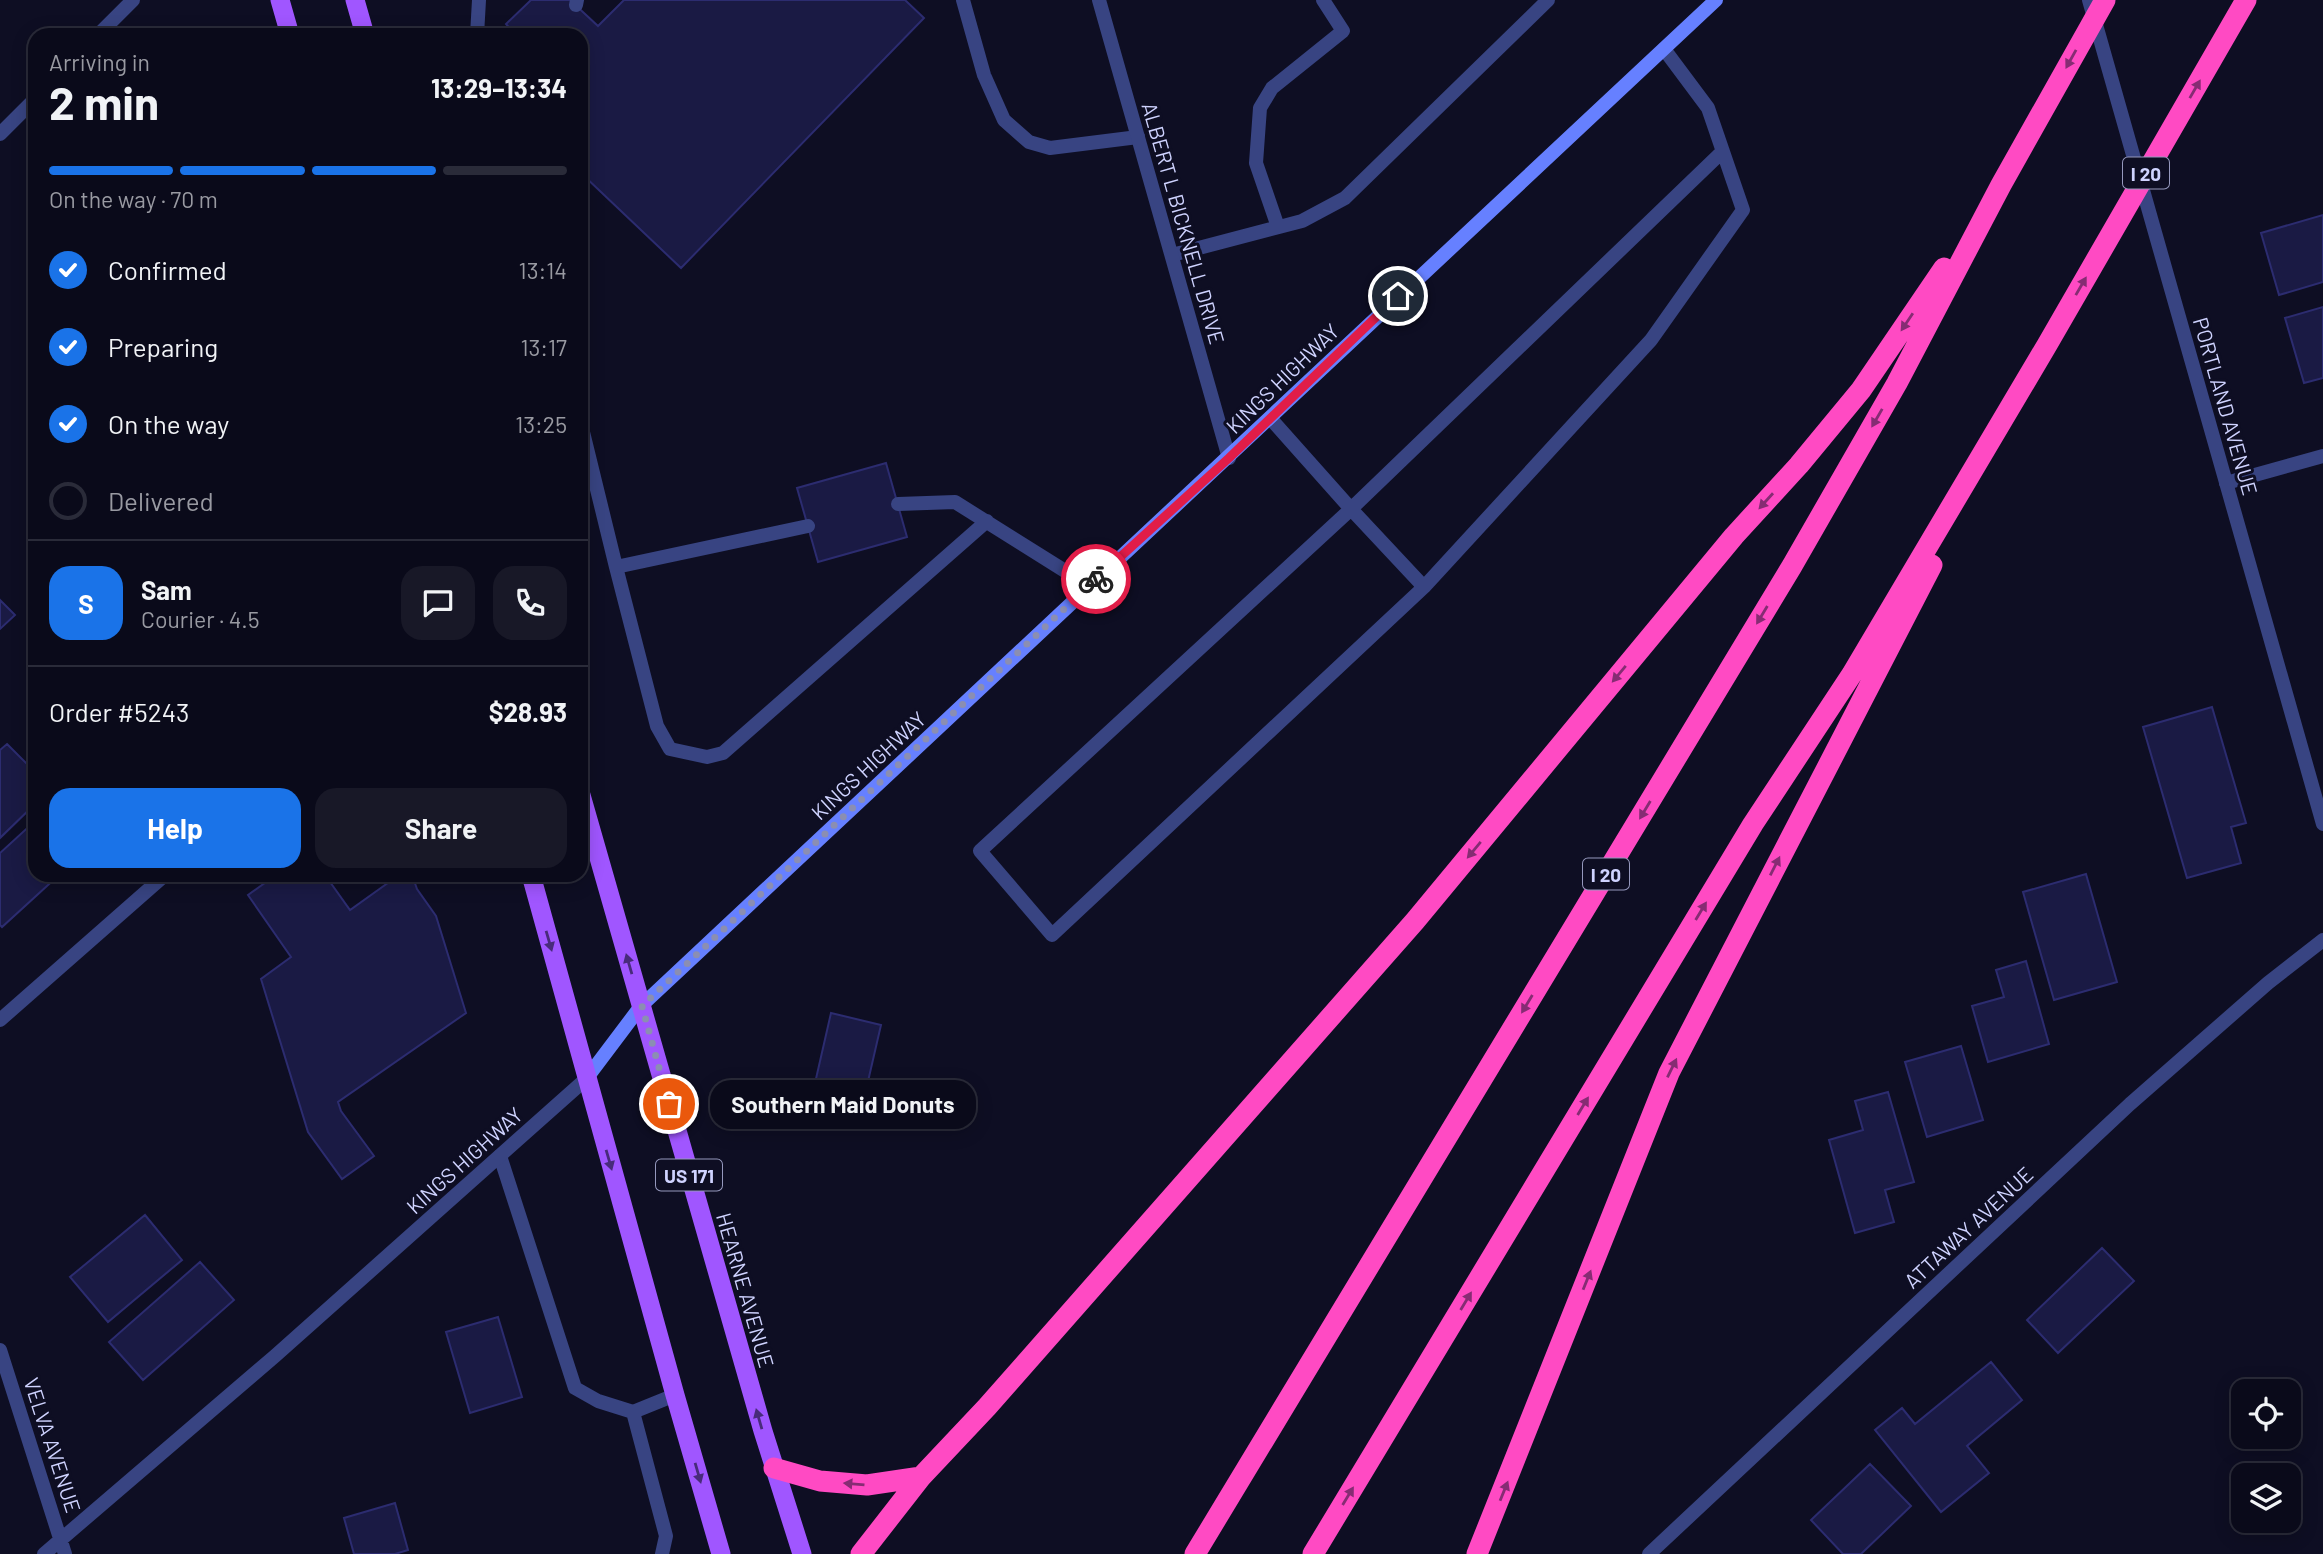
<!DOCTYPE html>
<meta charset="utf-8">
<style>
:root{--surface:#0a0a1a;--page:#181827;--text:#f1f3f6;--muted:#999aa2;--line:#2a2b39;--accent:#1a73e8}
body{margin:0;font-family:Barlow,sans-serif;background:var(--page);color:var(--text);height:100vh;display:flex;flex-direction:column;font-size:26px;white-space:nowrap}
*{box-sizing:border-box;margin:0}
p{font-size:23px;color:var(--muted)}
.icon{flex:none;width:38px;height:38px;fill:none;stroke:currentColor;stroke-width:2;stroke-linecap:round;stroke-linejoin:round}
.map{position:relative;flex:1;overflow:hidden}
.sheet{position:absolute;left:28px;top:28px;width:560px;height:854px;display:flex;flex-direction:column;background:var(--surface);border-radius:21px;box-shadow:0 4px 18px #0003,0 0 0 2px var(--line)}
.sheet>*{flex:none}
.tools{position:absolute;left:2231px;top:1379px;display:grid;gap:14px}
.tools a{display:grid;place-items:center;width:70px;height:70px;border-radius:14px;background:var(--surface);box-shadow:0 4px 18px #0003,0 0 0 2px var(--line);font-size:35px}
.pin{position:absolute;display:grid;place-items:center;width:60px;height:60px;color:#fff;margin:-30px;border:4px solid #fff;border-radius:50%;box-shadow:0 2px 7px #0007}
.courier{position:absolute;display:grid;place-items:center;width:70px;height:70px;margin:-35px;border:5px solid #e11d48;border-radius:50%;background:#fff;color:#222;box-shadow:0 2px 9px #0007}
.bubble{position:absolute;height:49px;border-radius:21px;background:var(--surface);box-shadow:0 4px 18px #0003,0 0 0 2px var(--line);font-size:23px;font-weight:700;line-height:49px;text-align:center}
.overview em{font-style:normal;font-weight:700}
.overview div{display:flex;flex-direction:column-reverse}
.overview{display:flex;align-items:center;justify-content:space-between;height:119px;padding:0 21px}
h1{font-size:46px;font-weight:700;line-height:52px}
.bar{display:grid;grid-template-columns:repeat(4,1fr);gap:10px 7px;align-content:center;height:84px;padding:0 21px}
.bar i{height:9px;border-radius:5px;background:var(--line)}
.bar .active{background:var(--accent)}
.bar p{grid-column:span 4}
.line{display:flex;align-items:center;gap:18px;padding:0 21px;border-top:2px solid var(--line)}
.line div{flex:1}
.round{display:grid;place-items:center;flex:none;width:74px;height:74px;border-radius:21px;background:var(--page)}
ol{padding:0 21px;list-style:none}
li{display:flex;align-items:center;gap:21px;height:77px}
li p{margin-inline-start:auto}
li .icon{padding:7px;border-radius:50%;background:var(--accent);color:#fff;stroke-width:4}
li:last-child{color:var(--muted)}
li i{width:38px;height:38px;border:4px solid var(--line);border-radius:50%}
.button{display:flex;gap:14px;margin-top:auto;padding:14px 21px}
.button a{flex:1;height:80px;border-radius:21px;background:var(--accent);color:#fff;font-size:28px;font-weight:700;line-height:80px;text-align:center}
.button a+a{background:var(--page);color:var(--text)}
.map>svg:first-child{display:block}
.building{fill:#1a1a44;stroke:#2c2c70;stroke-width:2}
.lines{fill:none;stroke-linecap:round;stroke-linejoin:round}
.service{stroke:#384482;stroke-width:14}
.minor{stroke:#384482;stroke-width:14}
.tertiary{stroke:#384482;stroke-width:14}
.secondary{stroke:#6680ff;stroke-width:14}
.primary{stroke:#a056ff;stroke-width:19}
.motorway{stroke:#ff4ac3;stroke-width:21}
.oneway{fill:#862c73}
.oneway2{fill:#482b7b}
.done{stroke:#8b8eb2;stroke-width:7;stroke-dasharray:0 12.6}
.route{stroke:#e11d48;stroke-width:9}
.labels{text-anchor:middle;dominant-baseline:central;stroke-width:6;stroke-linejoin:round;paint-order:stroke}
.shield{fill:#0e0e23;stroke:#9598bd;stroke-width:2}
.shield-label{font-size:19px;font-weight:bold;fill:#cfd3ff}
.street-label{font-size:21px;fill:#cfd3ff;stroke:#0e0e23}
</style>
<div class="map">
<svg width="2323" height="1554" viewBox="0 0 2323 1554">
<rect width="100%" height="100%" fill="#0e0e23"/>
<path class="building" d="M531 0H570L598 26 624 0H905L924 18 681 268 581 173V35H516L506 24Z
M2323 215V282L2279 295 2261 233Z
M2323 307V378L2304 383 2285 318Z
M886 463 907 537 818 562 797 488Z
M0 600 15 615 0 629Z
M2212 707 2246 823 2231 827 2241 863 2187 878 2143 727Z
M7 744 35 772V804L0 838V750Z
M35 821V875H59L2 927 0 925V853Z
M2086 874 2117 982 2054 1000 2023 892Z
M276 875H325L350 910 399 875H412L417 889 436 916 466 1013 338 1102 341 1111 374 1156 342 1179 308 1132 261 979 291 957 248 895Z
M2026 961 2049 1044 1988 1062 1972 1006 2004 997 1996 970Z
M831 1013 881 1025 860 1116 810 1105Z
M1961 1046 1983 1120 1927 1137 1905 1062Z
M1888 1092 1914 1182 1885 1190 1894 1222 1855 1233 1829 1140 1863 1130 1855 1101Z
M145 1215 182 1260 108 1322 70 1277Z
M2102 1248 2134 1281 2058 1353 2027 1320Z
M200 1262 234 1300 143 1380 109 1342Z
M498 1317 522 1397 470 1413 446 1332Z
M1991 1362 2022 1400 1967 1446 1989 1473 1941 1512 1875 1430 1902 1408 1915 1424Z
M1870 1464 1911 1506 1861 1554H1843L1811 1520Z
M395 1503 408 1550 395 1554H354L344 1518Z"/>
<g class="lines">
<path class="service" d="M963 0 984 75 1004 120 1029 142 1050 148 1138 137
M576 5 577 0
M477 35 479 0
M1278 227 1256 163 1260 108 1272 88 1343 31 1323 0
M1172 255 1302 221 1345 198 1548 0
M1270 418 1351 509 1424 587 1651 340 1743 210 1708 108 1664 49
M581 424 616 567
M898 504 955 502 1089 586
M808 526 616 567 657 726 670 749 707 757 723 753 987 521
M1424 587 1052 935 980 851 1351 509 1723 151
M500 1156 575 1388 598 1401 633 1412 675 1395
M633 1412 666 1536 662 1554"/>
<path class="minor" d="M1099 0 1229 458
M98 35 133 0
M0 134 35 99
M2226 483 2323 456
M0 1020 165 875
M0 1350 65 1554
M44 1554 275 1356 586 1079
M1649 1554 2130 1104 2268 983 2323 940"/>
<path class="tertiary" d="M2089 0 2323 824"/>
<path class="secondary" d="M586 1079 641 1006 1716 0"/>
<path class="primary" d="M280 0 290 35
M355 0 365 35
M581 795 763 1431 802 1554
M531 875 675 1395 721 1554"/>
<path class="motorway" d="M774 1468 820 1481 867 1485 921 1477
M861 1554 921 1477 987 1407 1415 921 1734 536 1799 465 1861 390 1944 268
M1195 1554 1792 566 1897 383 2001 185 2105 0
M1313 1554 1753 824 1852 674 2047 345 2246 0
M1477 1554 1669 1073 1932 565"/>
</g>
<defs><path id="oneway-solid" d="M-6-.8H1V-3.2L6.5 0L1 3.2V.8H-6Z" transform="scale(1.75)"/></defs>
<g class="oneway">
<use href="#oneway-solid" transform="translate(2071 59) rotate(119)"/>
<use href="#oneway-solid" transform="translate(2195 89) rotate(-60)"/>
<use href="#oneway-solid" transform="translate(2081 286) rotate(-60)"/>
<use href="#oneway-solid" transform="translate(1907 322) rotate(124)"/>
<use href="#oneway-solid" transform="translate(1877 418) rotate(120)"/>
<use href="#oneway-solid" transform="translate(1766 501) rotate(132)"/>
<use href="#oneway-solid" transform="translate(1762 615) rotate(121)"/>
<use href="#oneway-solid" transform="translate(1619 674) rotate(130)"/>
<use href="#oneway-solid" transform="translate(1645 810) rotate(121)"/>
<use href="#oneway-solid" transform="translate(1474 850) rotate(130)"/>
<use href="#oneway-solid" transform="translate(1775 866) rotate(-63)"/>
<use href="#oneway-solid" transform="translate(1701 911) rotate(-59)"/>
<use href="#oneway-solid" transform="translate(1527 1004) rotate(121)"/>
<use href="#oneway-solid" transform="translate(1672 1068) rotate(-64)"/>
<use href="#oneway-solid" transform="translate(1583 1106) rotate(-59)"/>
<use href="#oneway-solid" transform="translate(1587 1280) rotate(-68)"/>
<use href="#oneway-solid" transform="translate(1466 1301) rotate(-59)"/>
<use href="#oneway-solid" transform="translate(854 1484) rotate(-175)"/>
<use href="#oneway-solid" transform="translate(1504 1491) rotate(-68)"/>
<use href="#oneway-solid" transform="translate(1348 1496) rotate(-59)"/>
</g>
<g class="oneway2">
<use href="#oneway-solid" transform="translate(549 941) rotate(74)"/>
<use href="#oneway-solid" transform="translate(629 964) rotate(-106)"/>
<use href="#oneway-solid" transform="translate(609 1160) rotate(74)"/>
<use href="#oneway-solid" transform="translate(759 1419) rotate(-106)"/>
<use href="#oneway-solid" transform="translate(698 1473) rotate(74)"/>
</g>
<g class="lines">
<path class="done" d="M669 1104 642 1006 1096 579"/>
<path class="route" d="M1096 579 1229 458 1398 296"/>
</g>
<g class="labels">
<g class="shield">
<rect x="2123" y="157.5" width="46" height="31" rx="5"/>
<rect x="1583" y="858.5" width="46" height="31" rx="5"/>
<rect x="656" y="1159.5" width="66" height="31" rx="5"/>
</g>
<g class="shield-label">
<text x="2146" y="173">I 20</text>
<text x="1606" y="874">I 20</text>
<text x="689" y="1175">US 171</text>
</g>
<g class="street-label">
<text transform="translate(1184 223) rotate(74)">ALBERT L BICKNELL DRIVE</text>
<text transform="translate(1282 378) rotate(-44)">KINGS HIGHWAY</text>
<text transform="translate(2226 406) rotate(74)">PORTLAND AVENUE</text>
<text transform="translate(868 765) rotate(-43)">KINGS HIGHWAY</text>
<text transform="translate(464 1160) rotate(-42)">KINGS HIGHWAY</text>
<text transform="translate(1968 1227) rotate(-43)">ATTAWAY AVENUE</text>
<text transform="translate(746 1290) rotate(74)">HEARNE AVENUE</text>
<text transform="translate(53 1445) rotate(72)">VELVA AVENUE</text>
</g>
</g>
</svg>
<div class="tools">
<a><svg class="icon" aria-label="locate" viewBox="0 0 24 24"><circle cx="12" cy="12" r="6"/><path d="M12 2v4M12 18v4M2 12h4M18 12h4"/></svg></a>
<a><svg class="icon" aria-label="layers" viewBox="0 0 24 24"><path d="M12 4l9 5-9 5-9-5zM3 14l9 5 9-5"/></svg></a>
</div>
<div class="pin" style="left:669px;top:1104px;background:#ea580c"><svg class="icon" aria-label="bag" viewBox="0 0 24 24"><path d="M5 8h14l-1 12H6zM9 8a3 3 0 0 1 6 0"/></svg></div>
<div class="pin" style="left:1398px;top:296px;background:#1f2937"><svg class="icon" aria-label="home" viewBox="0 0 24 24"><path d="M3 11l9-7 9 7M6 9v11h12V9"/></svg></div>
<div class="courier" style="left:1096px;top:579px"><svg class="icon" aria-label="bike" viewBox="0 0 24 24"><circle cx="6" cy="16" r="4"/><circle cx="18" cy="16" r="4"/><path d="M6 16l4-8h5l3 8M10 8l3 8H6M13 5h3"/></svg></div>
<div class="bubble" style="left:710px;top:1080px;width:266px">Southern Maid Donuts</div>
<section class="sheet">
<div class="overview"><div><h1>2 min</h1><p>Arriving in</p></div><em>13:29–13:34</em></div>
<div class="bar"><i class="active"></i><i class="active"></i><i class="active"></i><i></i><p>On the way · 70 m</p></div>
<ol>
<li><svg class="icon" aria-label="check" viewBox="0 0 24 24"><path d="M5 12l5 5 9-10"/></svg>Confirmed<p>13:14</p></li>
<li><svg class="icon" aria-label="check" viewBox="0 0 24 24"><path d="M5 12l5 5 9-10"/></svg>Preparing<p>13:17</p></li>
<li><svg class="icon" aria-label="check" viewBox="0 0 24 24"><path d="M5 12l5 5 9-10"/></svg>On the way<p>13:25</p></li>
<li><i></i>Delivered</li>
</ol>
<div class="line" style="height:126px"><b class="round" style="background:var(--accent);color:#fff">S</b><div><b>Sam</b><p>Courier · 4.5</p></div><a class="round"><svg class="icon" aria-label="chat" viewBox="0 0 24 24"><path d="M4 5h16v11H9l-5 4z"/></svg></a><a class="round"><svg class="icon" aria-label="phone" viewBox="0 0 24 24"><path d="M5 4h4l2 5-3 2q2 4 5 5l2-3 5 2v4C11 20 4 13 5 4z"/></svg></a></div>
<div class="line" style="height:91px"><div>Order #5243</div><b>$28.93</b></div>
<div class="button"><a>Help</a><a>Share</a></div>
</section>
</div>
